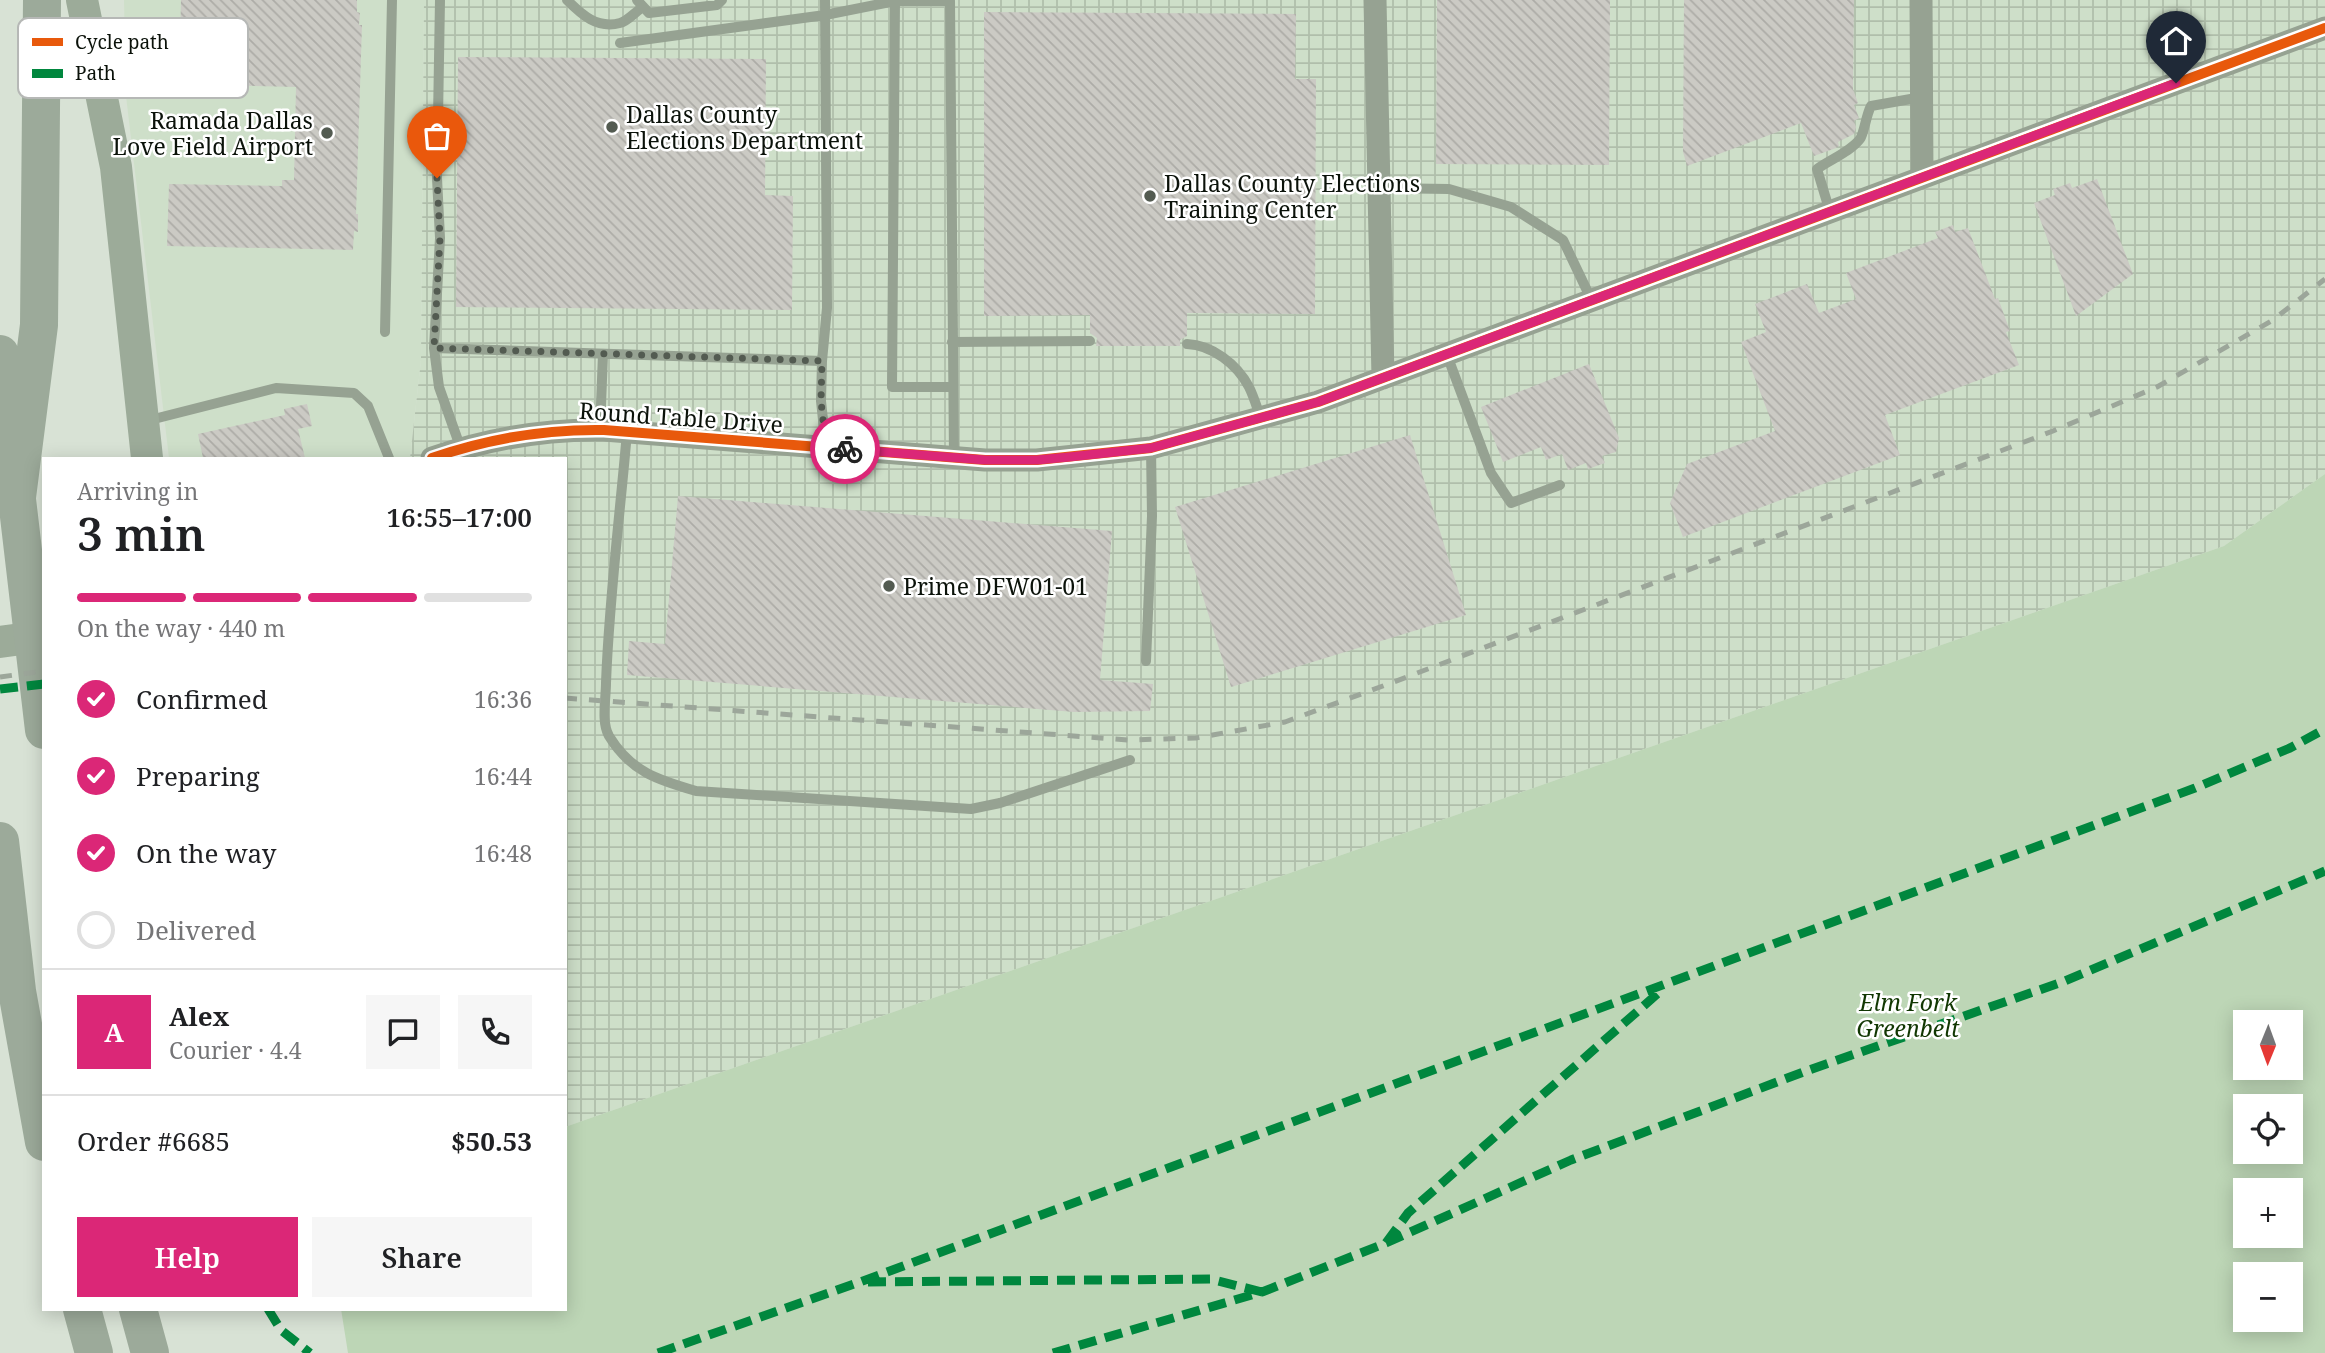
<!DOCTYPE html>
<meta charset="utf-8">
<style>
:root{--surface:#fff;--page:#f6f6f6;--text:#202124;--muted:#757577;--line:#e0e0e0;--accent:#db2777}
body{margin:0;font-family:"Noto Serif",serif;background:var(--page);color:var(--text);height:100vh;display:flex;flex-direction:column;font-size:26px;white-space:nowrap}
*{box-sizing:border-box;margin:0}
p{font-size:23px;color:var(--muted)}
.icon{flex:none;width:38px;height:38px;fill:none;stroke:currentColor;stroke-width:2;stroke-linecap:round;stroke-linejoin:round}
.map{position:relative;flex:1;overflow:hidden}
.panel{position:absolute;left:42px;top:457px;width:525px;height:854px;display:flex;flex-direction:column;background:var(--surface);border-radius:0px;box-shadow:0 4px 18px #0003}
.panel>*{flex:none}
.needle{width:46px;rotate:181deg}
.buttons{position:absolute;left:2233px;top:1010px;display:grid;gap:14px}
.buttons a{display:grid;place-items:center;width:70px;height:70px;border-radius:0px;background:var(--surface);box-shadow:0 4px 18px #0003;font-size:35px}
.pin{position:absolute;display:grid;place-items:center;width:60px;height:60px;color:#fff;margin:-72px -30px;border-radius:50% 50% 50% 0;rotate:-45deg;box-shadow:0 0 7px #0007}
.pin .icon{rotate:45deg}
.courier{position:absolute;display:grid;place-items:center;width:70px;height:70px;margin:-35px;border:5px solid #db2777;border-radius:50%;background:#fff;color:#222;box-shadow:0 2px 9px #0007}
.summary em{font-style:normal;font-weight:600}
.summary div{display:flex;flex-direction:column-reverse}
.summary{display:flex;align-items:center;justify-content:space-between;height:119px;padding:0 35px}
h1{font-size:46px;font-weight:600;line-height:52px}
.bar{display:grid;grid-template-columns:repeat(4,1fr);gap:10px 7px;align-content:center;height:84px;padding:0 35px}
.bar i{height:9px;border-radius:5px;background:var(--line)}
.bar .active{background:var(--accent)}
.bar p{grid-column:span 4}
.line{display:flex;align-items:center;gap:18px;padding:0 35px;border-top:2px solid var(--line)}
.line div{flex:1}
.round{display:grid;place-items:center;flex:none;width:74px;height:74px;border-radius:0px;background:var(--page)}
ol{padding:0 35px;list-style:none}
li{display:flex;align-items:center;gap:21px;height:77px}
li p{margin-inline-start:auto}
li .icon{padding:7px;border-radius:50%;background:var(--accent);color:#fff;stroke-width:4}
li:last-child{color:var(--muted)}
li i{width:38px;height:38px;border:4px solid var(--line);border-radius:50%}
.cta{display:flex;gap:14px;margin-top:auto;padding:14px 35px}
.cta a{flex:1;height:80px;border-radius:0px;background:var(--accent);color:#fff;font-size:28px;font-weight:600;line-height:80px;text-align:center}
.cta a+a{background:var(--page);color:var(--text)}
.map>svg:first-child{display:block}
.built{fill:#cedfc9}
.industrial{fill:url(#industrial-grid)}
.park{fill:#bdd6b6;fill-rule:evenodd}
.building{fill:url(#building-back-hatch)}
.lines{fill:none;stroke-linecap:round;stroke-linejoin:round}
.service{stroke:#96a292;stroke-width:10}
.minor{stroke:#96a292;stroke-width:23}
.secondary{stroke:#9cab99;stroke-width:32}
.motorway{stroke:#9caa9a;stroke-width:38}
.rail{stroke:#9ca69a;stroke-width:5;stroke-dasharray:12 12;stroke-linecap:butt}
.quiet{stroke:#00873e;stroke-width:9;stroke-dasharray:18 9;stroke-linecap:butt}
.cycleway-casing{stroke:#fff;stroke-width:15}
.cycleway{stroke:#e8590c;stroke-width:10}
.done{stroke:#535b51;stroke-width:7;stroke-dasharray:0 12.6}
.route{stroke:#db2777;stroke-width:9}
.poi-dot{fill:#535b51;stroke:#fff;stroke-width:2.5}
.labels{text-anchor:middle;dominant-baseline:central;stroke-width:5;stroke-linejoin:round;paint-order:stroke}
.poi-label{font-size:23px;fill:#0b120a;stroke:#fff;text-anchor:start}
.street-label{font-size:23px;fill:#0b120a;stroke:#fff}
.park-label{font-size:23px;font-style:italic;fill:#113702;stroke:#fff}
.key{fill:#fff;stroke:#b6b8b6;stroke-width:2}
.key-label{font-size:19px;fill:#0b120a}
</style>
<div class="map">
<svg width="2325" height="1353" viewBox="0 0 2325 1353">
<defs>
<pattern id="industrial-grid" width="8" height="8" patternUnits="userSpaceOnUse" patternTransform="scale(1.75)"><rect width="8" height="8" fill="#cedfc9"/><path d="M0 4h8M4 0v8" fill="none" stroke="#b0beab"/></pattern>
<pattern id="building-back-hatch" width="6" height="6" patternUnits="userSpaceOnUse" patternTransform="scale(1.75)"><rect width="6" height="6" fill="#cbcac4"/><path d="M-1 5l2 2M0 0l6 6M5-1l2 2" fill="none" stroke="#adaca7"/></pattern>
</defs>
<rect width="100%" height="100%" fill="#d8e2d5"/>
<path class="built" d="M124 0H424L421 360 410 458H169L126 96Z"/>
<path class="industrial" d="M424 0H2325V474L2224 546 565 1127V458H410L421 360Z"/>
<path class="park" d="M2325 474V1353H348L341 1309H565V1127L2224 546ZM2245 1022H2291V1068H2245ZM2245 1106H2291V1152H2245ZM2245 1190H2291V1236H2245ZM2245 1274H2291V1320H2245Z"/>
<path class="building" d="M181 0H357V12L360 13 359 25H362L356 214H358V232L354 231 353 250 167 246 169 184 282 186V180H294L296 87 179 84Z
M1437 0H1610L1609 165 1436 164Z
M1684 0H1854L1853 89 1858 103 1854 105 1859 118 1854 121 1856 127 1854 134 1838 142 1839 146 1836 148 1814 156 1801 123 1687 166 1683 152Z
M984 12 1296 14 1295 79H1316L1315 314 1187 313V336L1180 340V346H1096L1097 338 1090 333V315L984 316Z
M458 57 766 59 765 195 793 196 792 310 456 307Z
M2097 179 2133 274 2076 316 2034 203 2055 195 2053 189 2070 183 2072 188Z
M1953 225 1955 232 1968 228 1995 299 1998 298 2010 331 2006 332 2019 365 1885 415 1900 455 1683 537 1670 503 1687 464 1775 431 1741 342 1766 332 1755 304 1807 284 1819 313 1856 299 1846 273 1938 238 1935 232Z
M1589 364 1619 438 1616 452 1602 456 1605 463 1588 469 1586 463 1568 470 1562 454 1546 460 1541 447 1503 462 1481 407Z
M307 404 312 426 298 429 305 458H203L198 434 285 415 284 409Z
M1410 435 1466 615 1231 687 1175 507Z
M678 496 1112 531 1100 680 1153 684 1150 711 1074 712 627 675 629 641 665 644Z"/>
<g class="lines">
<path class="service" d="M567 0C582 15 597 29 620 23 628 21 636 11 643 7
M637 0 649 13 717 5 722 0
M895 0 892 387H953
M620 43 825 15 895 1H950L954 458
M1379 188 1449 189 1511 207 1563 240 1592 301
M1830 212 1817 169C1831 159 1850 152 1860 139 1864 134 1866 115 1871 106L1922 97
M385 332 392 0
M952 342 1090 341
M1187 344C1212 345 1237 364 1249 387 1254 397 1257 408 1261 419
M434 348 440 238 437 178 440 0
M1447 355 1491 473 1511 503 1560 485
M822 361 827 308 825 0
M146 421 276 388 354 393 368 406 389 458
M600 430 603 354
M627 432C620 515 609 599 606 683 606 699 601 722 609 736 631 772 658 780 696 791L971 809 1000 803 1130 760
M461 449 439 387 434 348 822 361 821 401 826 448
M1146 661 1152 516 1151 448"/>
<path class="minor" d="M1375 0 1383 378
M1921 0 1922 177
M432 458C487 439 545 429 604 430L985 460H1037L1151 448 1318 402 2325 28"/>
<path class="secondary" d="M82 0 116 167 147 458
M0 642 44 636"/>
<path class="motorway" d="M0 354 44 730
M17 497 39 325 42 0
M0 841 17 991 44 1142
M82 1309 94 1353
M138 1309 150 1353"/>
<path class="rail" d="M0 677 44 671
M565 698 1128 740 1196 738 1285 722 1391 683 2053 431 2157 387 2273 320 2325 279"/>
<path class="quiet" d="M0 689 44 684
M1386 1243 1408 1213 1664 988
M868 1282 1210 1279 1262 1292
M268 1309 281 1330 310 1353
M658 1353 860 1282 2195 788 2290 748 2325 729
M1053 1353 1262 1292 1386 1243 1571 1160 1806 1071 2065 981 2325 871"/>
<defs>
<path id="cycleway" d="M432 458C487 439 545 429 604 430L985 460H1037L1151 448 1318 402 2325 28"/>
</defs>
<use href="#cycleway" class="cycleway-casing"/>
<use href="#cycleway" class="cycleway"/>
</g>
<g class="lines">
<path class="done" d="M437 178 440 238 434 348 822 361 821 401 826 448 845 449"/>
<path class="route" d="M845 449 985 460H1037L1069 457 1151 448 1318 402 2176 83"/>
</g>
<g class="poi-dot">
<circle cx="612" cy="127" r="7"/>
<circle cx="327" cy="133" r="7"/>
<circle cx="1150" cy="196" r="7"/>
<circle cx="889" cy="586" r="7"/>
</g>
<g class="labels">
<g class="poi-label">
<text x="626" y="114">Dallas County<tspan x="626" dy="26">Elections Department</tspan></text>
<text x="313" y="120" text-anchor="end">Ramada Dallas<tspan x="313" dy="26">Love Field Airport</tspan></text>
<text x="1164" y="183">Dallas County Elections<tspan x="1164" dy="26">Training Center</tspan></text>
<text x="903" y="586">Prime DFW01-01</text>
</g>
<g class="street-label">
<text transform="translate(681 417) rotate(4)">Round Table Drive</text>
</g>
<g class="park-label">
<text x="1908" y="1002">Elm Fork<tspan x="1908" dy="26">Greenbelt</tspan></text>
</g>
</g>
<rect x="18" y="18" width="230" height="80" rx="10" class="key"/>
<rect x="32" y="38" width="31" height="8" fill="#e8590c"/>
<rect x="32" y="69" width="31" height="9" fill="#00873e"/>
<g class="key-label">
<text x="75" y="49">Cycle path</text>
<text x="75" y="80">Path</text>
</g>
</svg>
<div class="buttons">
<a><svg class="needle" viewBox="-14 -14 28 28"><path d="M0-13l5 13h-10z" fill="#e53935"/><path d="M0 13l5-13h-10z" fill="#757577"/></svg></a>
<a><svg class="icon" aria-label="locate" viewBox="0 0 24 24"><circle cx="12" cy="12" r="6"/><path d="M12 2v4M12 18v4M2 12h4M18 12h4"/></svg></a>
<a>+</a>
<a>−</a>
</div>
<div class="pin" style="left:437px;top:178px;background:#ea580c"><svg class="icon" aria-label="bag" viewBox="0 0 24 24"><path d="M5 8h14l-1 12H6zM9 8a3 3 0 0 1 6 0"/></svg></div>
<div class="pin" style="left:2176px;top:83px;background:#1f2937"><svg class="icon" aria-label="home" viewBox="0 0 24 24"><path d="M3 11l9-7 9 7M6 9v11h12V9"/></svg></div>
<div class="courier" style="left:845px;top:449px"><svg class="icon" aria-label="bike" viewBox="0 0 24 24"><circle cx="6" cy="16" r="4"/><circle cx="18" cy="16" r="4"/><path d="M6 16l4-8h5l3 8M10 8l3 8H6M13 5h3"/></svg></div>
<section class="panel">
<div class="summary"><div><h1>3 min</h1><p>Arriving in</p></div><em>16:55–17:00</em></div>
<div class="bar"><i class="active"></i><i class="active"></i><i class="active"></i><i></i><p>On the way · 440 m</p></div>
<ol>
<li><svg class="icon" aria-label="check" viewBox="0 0 24 24"><path d="M5 12l5 5 9-10"/></svg>Confirmed<p>16:36</p></li>
<li><svg class="icon" aria-label="check" viewBox="0 0 24 24"><path d="M5 12l5 5 9-10"/></svg>Preparing<p>16:44</p></li>
<li><svg class="icon" aria-label="check" viewBox="0 0 24 24"><path d="M5 12l5 5 9-10"/></svg>On the way<p>16:48</p></li>
<li><i></i>Delivered</li>
</ol>
<div class="line" style="height:126px"><b class="round" style="background:var(--accent);color:#fff">A</b><div><b>Alex</b><p>Courier · 4.4</p></div><a class="round"><svg class="icon" aria-label="chat" viewBox="0 0 24 24"><path d="M4 5h16v11H9l-5 4z"/></svg></a><a class="round"><svg class="icon" aria-label="phone" viewBox="0 0 24 24"><path d="M5 4h4l2 5-3 2q2 4 5 5l2-3 5 2v4C11 20 4 13 5 4z"/></svg></a></div>
<div class="line" style="height:91px"><div>Order #6685</div><b>$50.53</b></div>
<div class="cta"><a>Help</a><a>Share</a></div>
</section>
</div>
